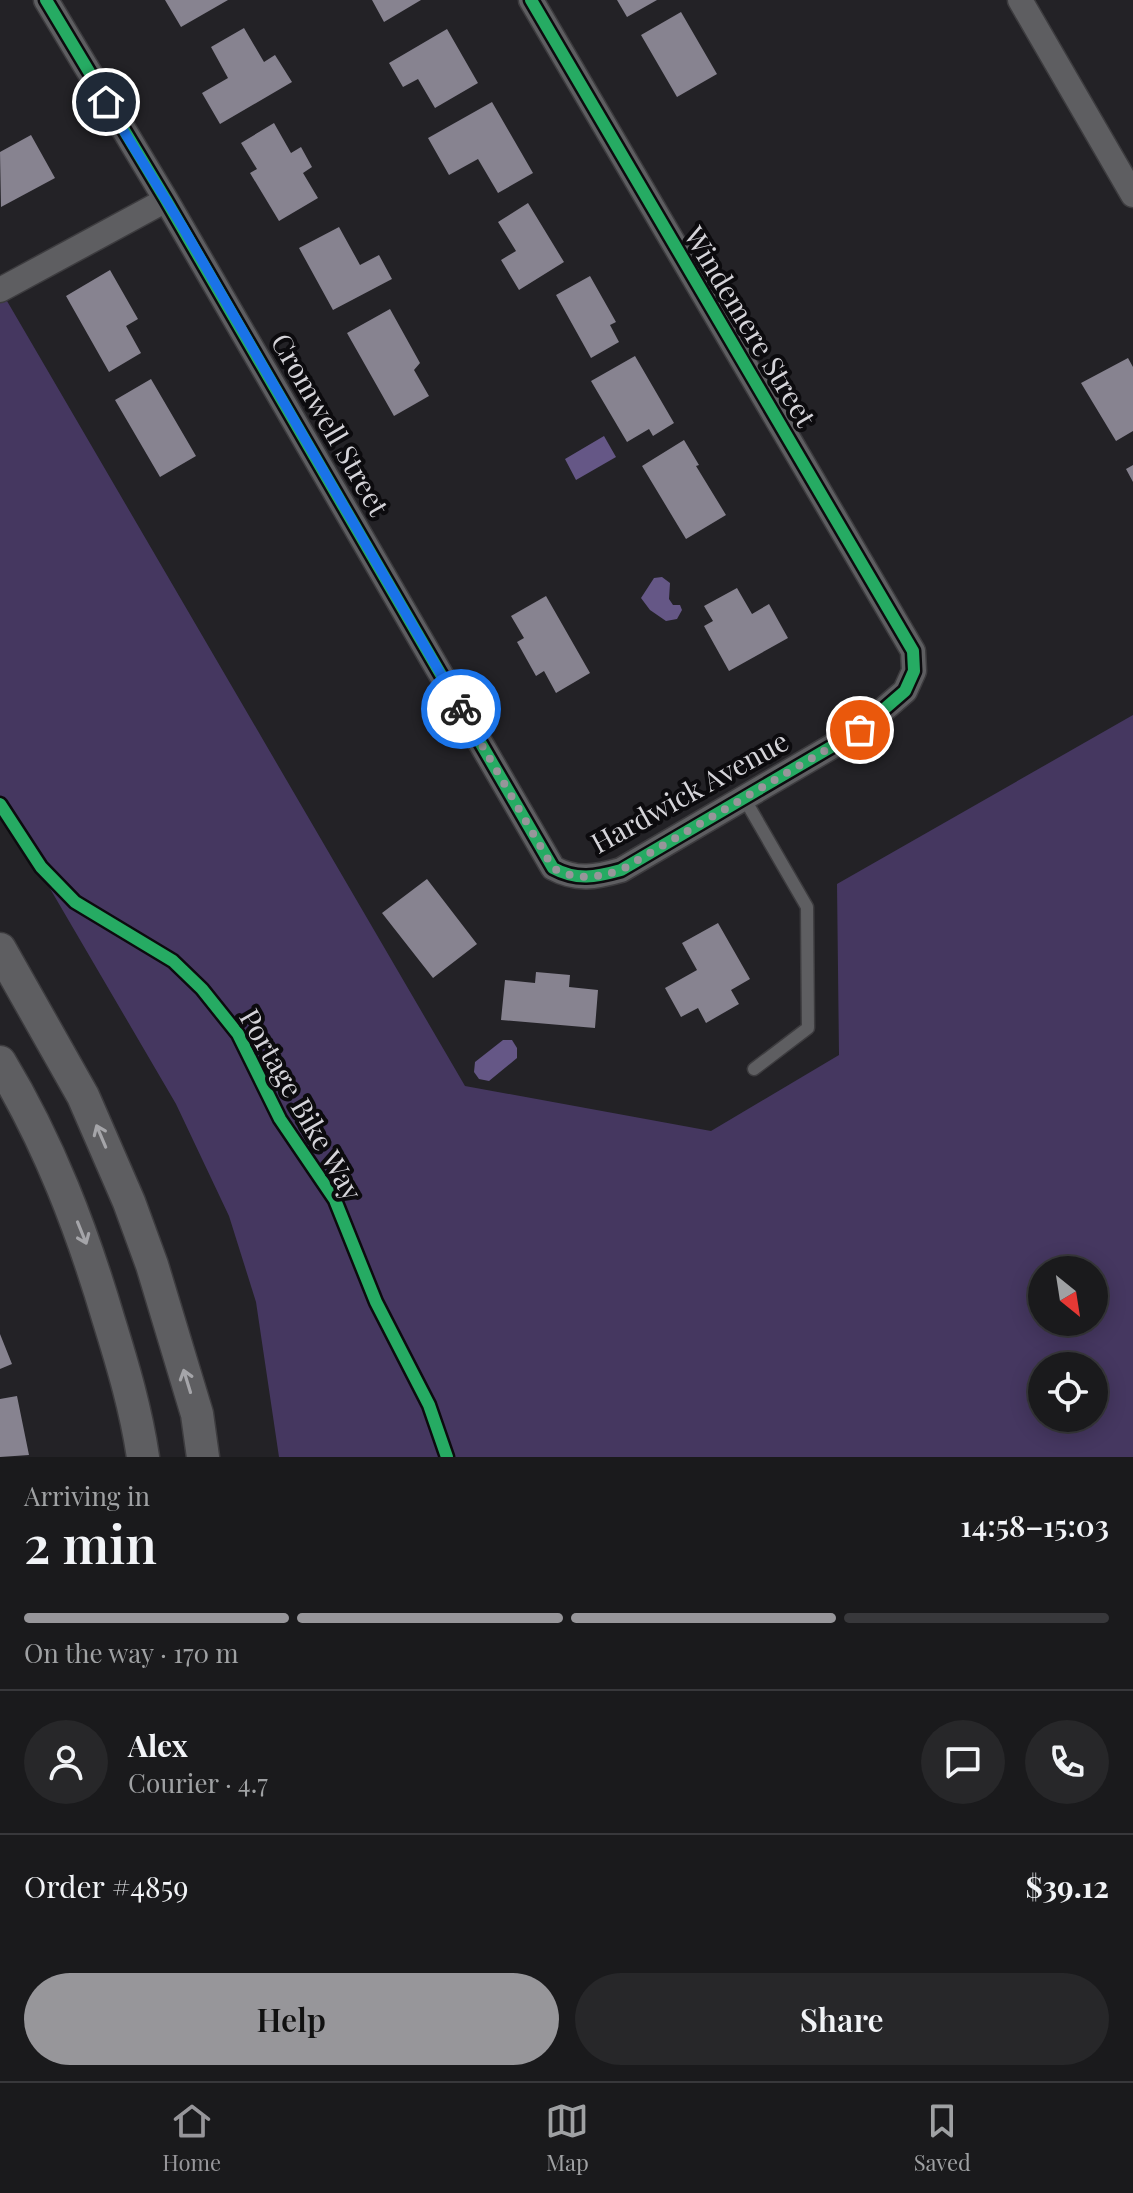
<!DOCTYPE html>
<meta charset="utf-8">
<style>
:root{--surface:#1a1a1c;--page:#272729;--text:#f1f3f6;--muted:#9fa1a3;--line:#38383b;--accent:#97969a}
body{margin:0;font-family:"Playfair Display",serif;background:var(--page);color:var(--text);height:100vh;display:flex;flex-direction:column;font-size:30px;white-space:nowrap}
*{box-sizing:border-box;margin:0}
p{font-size:26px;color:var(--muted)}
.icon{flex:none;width:44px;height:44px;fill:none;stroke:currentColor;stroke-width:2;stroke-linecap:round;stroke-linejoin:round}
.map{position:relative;height:1457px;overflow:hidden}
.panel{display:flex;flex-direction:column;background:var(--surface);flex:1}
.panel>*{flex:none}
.needle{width:52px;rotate:150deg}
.controls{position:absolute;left:1028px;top:1256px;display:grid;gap:16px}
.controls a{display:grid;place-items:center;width:80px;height:80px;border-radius:50%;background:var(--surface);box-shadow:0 4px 20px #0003,0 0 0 2px var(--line);font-size:40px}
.pin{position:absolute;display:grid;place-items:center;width:68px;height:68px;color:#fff;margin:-34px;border:4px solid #fff;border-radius:50%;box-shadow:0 2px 8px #0007}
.courier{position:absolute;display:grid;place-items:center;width:80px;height:80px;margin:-40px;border:6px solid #1a73e8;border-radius:50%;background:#fff;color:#222;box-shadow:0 2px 10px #0007}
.head em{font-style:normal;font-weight:600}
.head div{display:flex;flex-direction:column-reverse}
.head{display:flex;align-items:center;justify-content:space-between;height:136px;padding:0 24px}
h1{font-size:52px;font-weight:600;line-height:60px}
.bar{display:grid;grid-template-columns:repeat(4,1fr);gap:12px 8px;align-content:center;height:96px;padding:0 24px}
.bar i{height:10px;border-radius:6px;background:var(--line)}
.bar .active{background:var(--accent)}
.bar p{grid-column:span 4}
.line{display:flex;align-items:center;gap:20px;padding:0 24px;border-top:2px solid var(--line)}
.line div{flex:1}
.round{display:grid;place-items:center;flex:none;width:84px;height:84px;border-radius:42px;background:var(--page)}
.button{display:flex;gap:16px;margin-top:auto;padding:16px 24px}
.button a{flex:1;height:92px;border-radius:48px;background:var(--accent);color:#111;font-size:32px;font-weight:600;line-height:92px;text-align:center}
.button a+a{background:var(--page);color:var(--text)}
.dock{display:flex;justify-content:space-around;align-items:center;height:112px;border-top:2px solid var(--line);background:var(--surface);font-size:22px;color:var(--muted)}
.dock a{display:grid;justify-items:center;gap:4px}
.dock .active{color:var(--accent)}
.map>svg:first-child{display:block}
.green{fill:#453760;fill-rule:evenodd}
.water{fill:#655786}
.building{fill:#878390}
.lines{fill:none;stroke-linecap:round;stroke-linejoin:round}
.service-casing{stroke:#3d3c3f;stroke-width:15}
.minor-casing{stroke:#3d3c3f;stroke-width:27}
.tertiary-casing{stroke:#3d3c3f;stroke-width:35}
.service{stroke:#5e5e61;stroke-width:12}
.minor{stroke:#5e5e61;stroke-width:24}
.tertiary{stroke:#5e5e61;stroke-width:32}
.cycleway-casing{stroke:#0c0b0e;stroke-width:17}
.cycleway{stroke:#26ab63;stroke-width:12}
.oneway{stroke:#a5a5a9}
.done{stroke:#97969a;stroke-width:8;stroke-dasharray:0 14.4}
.route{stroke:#1a73e8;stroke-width:10}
.labels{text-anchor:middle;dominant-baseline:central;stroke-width:8;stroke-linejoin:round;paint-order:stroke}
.street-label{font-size:28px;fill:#d5d4d9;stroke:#0c0b0e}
</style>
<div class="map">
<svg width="1133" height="1457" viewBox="0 0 1133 1457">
<rect width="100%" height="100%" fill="#232226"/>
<path class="green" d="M0 289 465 1086 711 1131 839 1055 837 884 1133 715V1457H279L256 1302 229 1216 176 1104 0 803ZM1042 1270H1094V1322H1042ZM1042 1366H1094V1418H1042Z"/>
<path class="water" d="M604 436 616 457 576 480 565 459Z
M662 577 670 583 669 599 673 605H680L682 610 677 619 666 621 650 610 641 598 654 578Z
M503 1040H512L517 1048V1058L489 1081 479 1079 474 1072 475 1062Z"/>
<path class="building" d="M165 0H228L181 27Z
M372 0H421L384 22Z
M617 0H657L627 17Z
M681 12 717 74 677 97 641 35Z
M244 28 264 62 275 55 292 82 220 124 202 93 228 78 211 47Z
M447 29 478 83 435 108 418 79 403 87 389 63Z
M492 102 533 173 498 193 478 159 449 175 428 138Z
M274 123 291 153 301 147 312 167 303 173 318 198 279 221 250 173 257 169 241 143Z
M31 135 55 178 1 207 0 152Z
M528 203 564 262 519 290 501 260 516 251 498 222Z
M339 227 360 265 379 255 392 279 333 310 299 248Z
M110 270 138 319 126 326 141 353 109 372 66 296Z
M590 276 616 322 610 325 619 342 591 358 556 295Z
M390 309 420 363 414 370 429 396 394 416 347 333Z
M635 356 674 423 653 436 649 429 627 442 591 381Z
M1128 358 1133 367V431L1116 441 1081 383Z
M151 379 196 456 160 477 115 400Z
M684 440 699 465 696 466 726 515 686 539 642 466Z
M1133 465V482L1126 469Z
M737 588 752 614 769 604 788 638 729 671 704 626 713 621 704 606Z
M546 596 590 673 556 693 544 671 536 676 517 642 524 638 511 616Z
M427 879 477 944 433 978 382 913Z
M718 923 750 979 731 990 739 1004 706 1023 698 1008 681 1017 665 988 697 970 682 943Z
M536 972 570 975 569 987 598 990 595 1028 501 1020 505 980 535 983Z
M0 1334 12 1364 0 1369Z
M17 1396 29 1455 0 1457V1399Z"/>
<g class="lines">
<defs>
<path id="service" d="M744 798 807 907 808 1028 754 1069"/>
<path id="minor" d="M46 0 166 200 553 868C577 881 596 877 621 870L860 730 905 691 914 671 913 651 531 0
M1020 0 1133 195
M0 290 166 200"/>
<path id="tertiary" d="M0 949 83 1096 129 1202 152 1265 197 1414 203 1457
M0 1062C49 1143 82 1230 109 1321 123 1366 136 1410 143 1457"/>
</defs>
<use href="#service" class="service-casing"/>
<use href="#minor" class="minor-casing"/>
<use href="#tertiary" class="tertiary-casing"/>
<use href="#service" class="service"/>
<use href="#minor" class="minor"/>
<use href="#tertiary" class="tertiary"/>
<defs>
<path id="cycleway" d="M46 0 166 200 553 868C577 881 596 877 621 870L860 730 905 691 914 671 913 651 531 0
M0 804 41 867 75 902 173 961 202 989 238 1034 280 1119 335 1200 376 1302 429 1405 447 1457"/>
</defs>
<use href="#cycleway" class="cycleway-casing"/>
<use href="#cycleway" class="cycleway"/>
</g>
<defs><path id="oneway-shaft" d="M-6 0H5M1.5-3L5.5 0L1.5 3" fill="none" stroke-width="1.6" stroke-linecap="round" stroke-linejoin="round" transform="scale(2)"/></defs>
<g class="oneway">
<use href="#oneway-shaft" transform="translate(101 1136) rotate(-113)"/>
<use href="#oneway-shaft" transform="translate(82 1233) rotate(68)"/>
<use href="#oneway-shaft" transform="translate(187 1381) rotate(-107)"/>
</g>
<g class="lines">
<path class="done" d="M461 709 553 868C577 881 596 878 621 870L860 730"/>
<path class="route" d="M106 102 182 226 461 709"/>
</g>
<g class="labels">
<g class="street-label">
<text transform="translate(751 326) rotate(59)">Windemere Street</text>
<text transform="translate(331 424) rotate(60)">Cromwell Street</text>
<text transform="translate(689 791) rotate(-29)">Hardwick Avenue</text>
<text transform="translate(302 1104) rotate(60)">Portage Bike Way</text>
</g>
</g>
</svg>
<div class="controls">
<a><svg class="needle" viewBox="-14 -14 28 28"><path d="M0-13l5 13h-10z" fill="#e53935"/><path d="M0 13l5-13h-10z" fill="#9fa1a3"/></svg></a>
<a><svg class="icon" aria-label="locate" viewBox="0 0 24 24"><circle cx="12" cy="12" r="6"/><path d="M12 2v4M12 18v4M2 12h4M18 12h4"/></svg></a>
</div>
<div class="pin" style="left:860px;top:730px;background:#ea580c"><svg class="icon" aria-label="bag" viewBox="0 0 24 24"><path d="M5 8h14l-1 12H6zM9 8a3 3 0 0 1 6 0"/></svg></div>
<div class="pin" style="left:106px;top:102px;background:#1f2937"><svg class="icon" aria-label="home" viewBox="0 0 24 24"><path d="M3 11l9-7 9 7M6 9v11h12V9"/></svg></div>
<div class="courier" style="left:461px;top:709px"><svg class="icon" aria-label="bike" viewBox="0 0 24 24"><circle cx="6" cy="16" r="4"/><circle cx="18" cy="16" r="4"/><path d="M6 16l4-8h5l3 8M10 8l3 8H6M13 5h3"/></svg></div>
</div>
<section class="panel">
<div class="head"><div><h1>2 min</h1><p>Arriving in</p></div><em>14:58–15:03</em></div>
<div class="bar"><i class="active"></i><i class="active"></i><i class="active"></i><i></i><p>On the way · 170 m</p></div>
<div class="line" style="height:144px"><a class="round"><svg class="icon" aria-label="person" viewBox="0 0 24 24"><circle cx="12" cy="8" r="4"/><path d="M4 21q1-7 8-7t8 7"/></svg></a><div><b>Alex</b><p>Courier · 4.7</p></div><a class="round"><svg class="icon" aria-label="chat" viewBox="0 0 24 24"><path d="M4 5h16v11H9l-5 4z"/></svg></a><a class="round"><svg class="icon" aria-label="phone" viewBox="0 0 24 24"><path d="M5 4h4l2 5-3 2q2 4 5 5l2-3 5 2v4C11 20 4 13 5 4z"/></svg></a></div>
<div class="line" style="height:104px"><div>Order #4859</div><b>$39.12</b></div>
<div class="button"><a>Help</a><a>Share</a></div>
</section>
<nav class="dock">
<a class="active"><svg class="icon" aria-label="home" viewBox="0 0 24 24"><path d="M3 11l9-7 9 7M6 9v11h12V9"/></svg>Home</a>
<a><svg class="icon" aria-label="map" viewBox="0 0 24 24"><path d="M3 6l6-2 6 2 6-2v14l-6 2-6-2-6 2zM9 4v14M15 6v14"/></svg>Map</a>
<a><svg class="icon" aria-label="saved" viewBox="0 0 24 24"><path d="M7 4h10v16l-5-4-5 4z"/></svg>Saved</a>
</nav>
